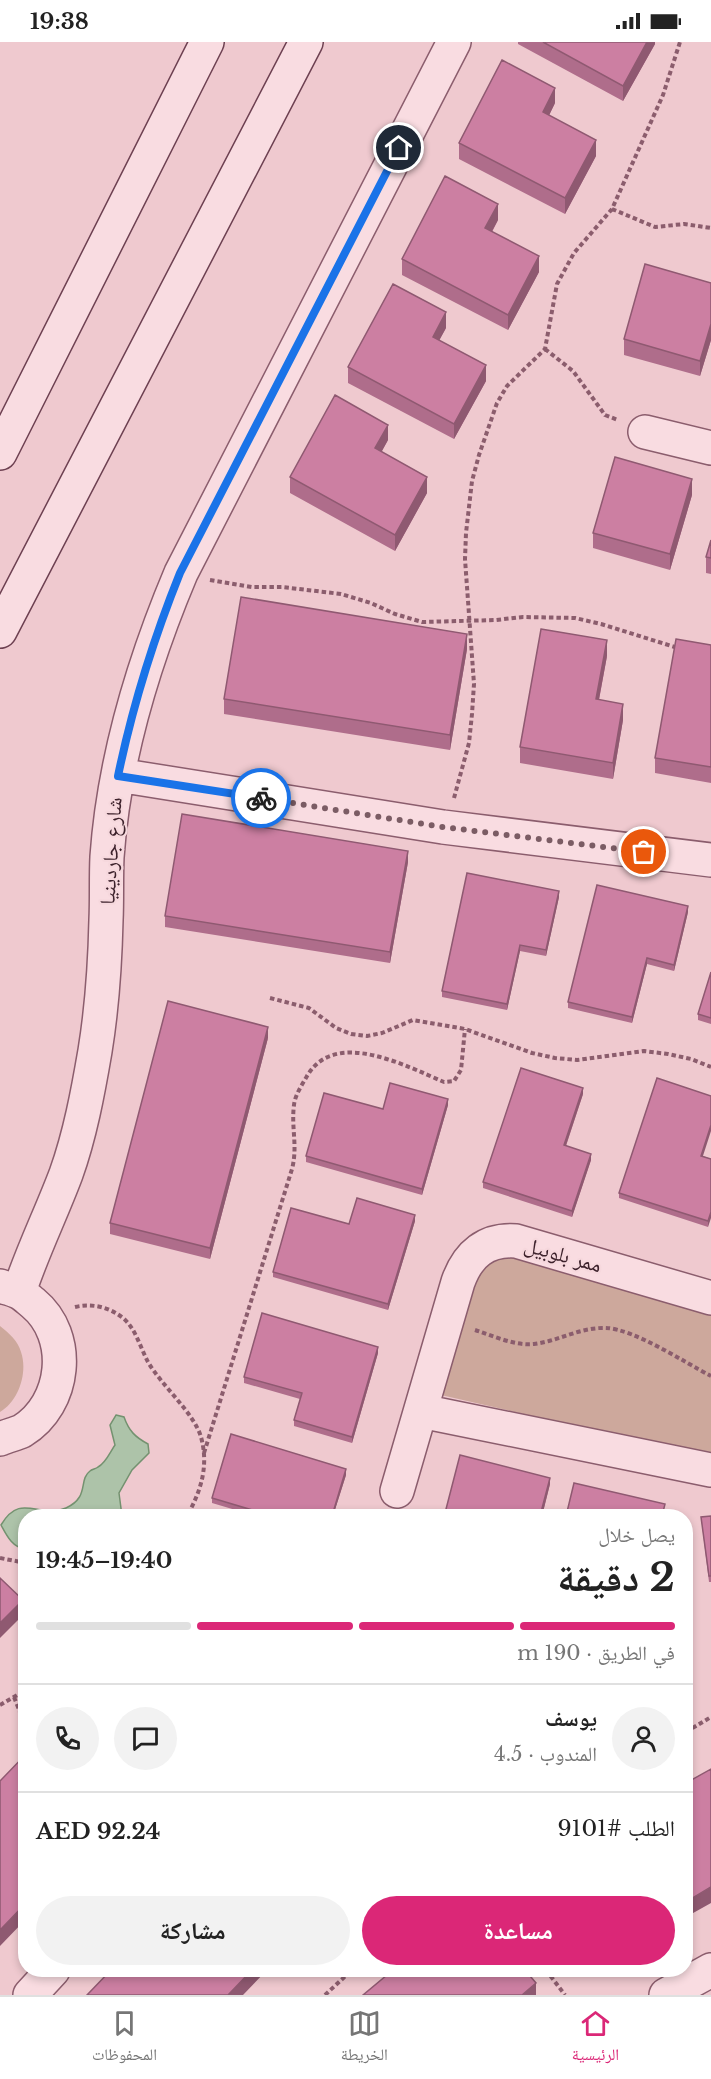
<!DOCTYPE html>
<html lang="ar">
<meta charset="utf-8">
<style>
:root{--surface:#fff;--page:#f2f2f2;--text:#222;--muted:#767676;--line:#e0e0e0;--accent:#db2777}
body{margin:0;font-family:"Libre Baskerville","Noto Naskh Arabic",serif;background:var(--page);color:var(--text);direction:rtl;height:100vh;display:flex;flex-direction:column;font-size:22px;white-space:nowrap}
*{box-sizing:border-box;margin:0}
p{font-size:20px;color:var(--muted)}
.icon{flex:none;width:33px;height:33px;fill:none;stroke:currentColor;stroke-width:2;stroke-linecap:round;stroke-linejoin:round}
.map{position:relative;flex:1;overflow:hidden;direction:ltr}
.panel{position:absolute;left:18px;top:1467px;width:675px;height:468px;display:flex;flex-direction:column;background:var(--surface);border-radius:24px;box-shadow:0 3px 9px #0003;direction:rtl}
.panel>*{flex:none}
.pin{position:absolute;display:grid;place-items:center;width:51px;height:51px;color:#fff;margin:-26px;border:3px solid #fff;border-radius:50%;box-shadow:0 2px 6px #0007}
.courier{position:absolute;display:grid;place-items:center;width:60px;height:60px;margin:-30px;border:4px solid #1a73e8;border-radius:50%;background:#fff;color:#222;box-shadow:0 2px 8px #0007}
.overview em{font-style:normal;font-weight:800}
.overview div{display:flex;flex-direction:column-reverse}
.overview{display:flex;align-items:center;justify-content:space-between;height:102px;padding:0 18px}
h1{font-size:39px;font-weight:800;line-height:45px}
.bar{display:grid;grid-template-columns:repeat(4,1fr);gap:9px 6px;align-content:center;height:72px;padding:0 18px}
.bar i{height:8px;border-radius:4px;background:var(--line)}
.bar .active{background:var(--accent)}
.bar p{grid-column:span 4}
.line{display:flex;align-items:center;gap:15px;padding:0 18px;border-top:2px solid var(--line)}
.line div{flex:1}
.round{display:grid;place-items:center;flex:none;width:63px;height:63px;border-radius:32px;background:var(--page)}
.button{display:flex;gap:12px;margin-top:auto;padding:12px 18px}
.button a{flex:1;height:69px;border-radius:36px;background:var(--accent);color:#fff;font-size:24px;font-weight:800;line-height:69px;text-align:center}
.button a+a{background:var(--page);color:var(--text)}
.status{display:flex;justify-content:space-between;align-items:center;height:42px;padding:0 30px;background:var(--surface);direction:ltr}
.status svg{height:16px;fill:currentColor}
.tab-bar{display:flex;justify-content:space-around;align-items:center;height:84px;border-top:2px solid var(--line);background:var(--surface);font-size:16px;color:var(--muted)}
.tab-bar a{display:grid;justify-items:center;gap:3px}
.tab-bar .active{color:var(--accent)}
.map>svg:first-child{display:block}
.green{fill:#cda89c}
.water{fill:#adc3a9;stroke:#749270;stroke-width:1.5}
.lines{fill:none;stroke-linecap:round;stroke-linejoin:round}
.street-casing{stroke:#8b5d6d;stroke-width:36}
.secondary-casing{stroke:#6d4051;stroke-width:36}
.path{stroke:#8b5d6d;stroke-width:4;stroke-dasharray:4.5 3;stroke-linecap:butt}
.street{stroke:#f9dce1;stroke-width:33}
.secondary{stroke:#f9dce1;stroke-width:33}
.wall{fill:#af6d8b}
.shaded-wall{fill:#8f5971}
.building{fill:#cc7fa2;stroke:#8f5971;stroke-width:1.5}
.done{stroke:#7b5c64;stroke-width:6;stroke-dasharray:0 10.8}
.route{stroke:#1a73e8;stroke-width:8}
.labels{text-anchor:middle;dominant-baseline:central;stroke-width:4.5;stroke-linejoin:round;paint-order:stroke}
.street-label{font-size:21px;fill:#3c212b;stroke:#f6d8dd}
</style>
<div class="status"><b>19:38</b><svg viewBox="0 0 49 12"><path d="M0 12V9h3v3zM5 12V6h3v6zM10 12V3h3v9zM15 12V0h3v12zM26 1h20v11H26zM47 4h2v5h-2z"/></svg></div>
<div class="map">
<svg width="711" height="1953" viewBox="0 0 711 1953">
<rect width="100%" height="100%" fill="#efc9cf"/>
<path class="green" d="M506 1212 711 1268V1415L441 1353 476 1228Z
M0 1284C9 1291 18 1299 21 1310 28 1330 19 1359 0 1370Z"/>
<path class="water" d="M116 1373 124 1375C129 1389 135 1395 148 1402L149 1411 132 1428 119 1451 122 1474H26L25 1507C12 1505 7 1494 1 1483 21 1449 39 1478 66 1466 90 1455 78 1438 90 1429 92 1427 96 1427 98 1425 106 1421 110 1410 115 1403L110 1383Z"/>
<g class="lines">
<defs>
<path id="street" d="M645 390 711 406
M118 733 443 785 711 818
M0 1244C6 1246 12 1247 18 1250 23 1252 28 1257 33 1261 73 1294 66 1362 22 1389 15 1392 7 1394 0 1397
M19 1250C32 1210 51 1172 66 1132 80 1093 88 1050 95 1009 102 966 105 922 106 878 107 857 106 836 107 815 114 716 143 621 181 531L454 0
M421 1369 711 1428
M397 1449 458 1240C468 1212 486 1197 516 1199L711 1256
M30 1953 53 1928
M666 1953 711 1928"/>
<path id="secondary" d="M0 411 207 0
M0 589 306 0"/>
</defs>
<use href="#street" class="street-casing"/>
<use href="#secondary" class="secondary-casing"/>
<path class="path" d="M612 167 655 185 684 182 711 186
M545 307 573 329 605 373 618 378
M210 538 252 545H282L341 552 371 561 395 572 422 580 496 578 523 575 575 576 601 582 678 606
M454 756 469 701 472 672 474 642 465 517 466 491 472 439 479 413 497 361 507 344 545 307 557 242 574 211 612 167 663 53 680 0
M270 956 309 966 336 986 351 992 367 994 382 991 413 978 465 987 532 1011 555 1016 577 1018 644 1009 668 1012 691 1017 711 1025
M75 1265C92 1261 109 1265 123 1276 136 1287 140 1305 148 1320 162 1344 194 1371 201 1395 209 1424 201 1449 187 1474
M475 1288C494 1294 514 1304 534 1302 559 1299 580 1285 606 1286 634 1287 684 1320 711 1334
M204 1411 292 1127C298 1104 291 1086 294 1063 295 1053 302 1043 307 1034 335 986 406 1024 444 1040L454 1039 461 1028 465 987
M0 1516 26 1521
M14 1655 20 1670 26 1679
M0 1663 26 1648
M686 1690 711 1675
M546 1928 565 1953
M325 1953 352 1928"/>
<use href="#street" class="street"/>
<use href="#secondary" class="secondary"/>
</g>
<path class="wall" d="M518 0H655V2L623 59 518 2Z
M555 61 549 73 596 114 565 172 459 117V101Z
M498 178 492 190 539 230 508 288 402 233V217Z
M711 241V298L700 334 624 313V297Z
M446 286 439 298 486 339 454 397 348 341V325Z
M388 398 381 410 427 451 395 509 290 451V435Z
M692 453 670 528 593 506V491Z
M711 498V532L706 531V515Z
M711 603V741L655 731V716Z
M467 607 450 708 224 672V657Z
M607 614 599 658 623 678 613 737 520 721V705Z
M408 820 390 921 165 885V874Z
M559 855 546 914 520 909 507 968 442 955V949Z
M688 870 674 929 647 922 632 981 568 966V960Z
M711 930V982L698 978V972Z
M268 996 210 1217 110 1192V1181Z
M583 1052 566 1104 591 1118 572 1175 483 1146V1140Z
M448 1063 422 1153 306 1120V1114L383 1067Z
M703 1114 711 1117 708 1185 619 1156V1151Z
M415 1179 388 1268 273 1235V1230L349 1182Z
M378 1311 352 1401 294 1384V1378L300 1357 244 1341V1335Z
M346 1433 333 1474H256L212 1461V1456Z
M550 1442 542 1474H445V1471Z
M711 1474V1540H709L701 1475Z"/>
<path class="shaded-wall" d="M647 0H655V2L623 59V44Z
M555 46V61L543 86V70Z
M596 98V114L565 172V156Z
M498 162V178L485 202V186Z
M539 214V230L508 288V273Z
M446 270V286L433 310V295Z
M711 282V298L700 334V319Z
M486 323V339L454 397V382Z
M388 383V398L375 422V406Z
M427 435V451L395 509V493Z
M692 437V453L670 528V512Z
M467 592V607L450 708V693Z
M607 598V614L596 673V657Z
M623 662V678L613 737V721Z
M408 809V820L390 921V910Z
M559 849V855L546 914V908Z
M688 864V870L674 929V923Z
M520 903V909L507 968V962Z
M647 916V922L632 981V975Z
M268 985V996L210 1217V1206Z
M583 1046V1052L564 1109V1103Z
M448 1057V1063L422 1153V1147Z
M711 1083V1089L701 1120V1114Z
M591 1112V1118L572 1175V1169Z
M711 1170V1176L708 1185V1179Z
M415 1173V1179L388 1268V1262Z
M378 1305V1311L352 1401V1395Z
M346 1427V1433L333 1474H332Z
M550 1436V1442L542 1474H540Z
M23 1558V1573L0 1596V1581Z
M711 1845V1861L686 1875V1860Z
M26 1861V1877L0 1904V1888Z
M252 1928H267L243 1953H228Z
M536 1941V1953H522Z"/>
<path class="building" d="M543 0H647L623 44Z
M502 18 555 46 543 70 596 98 565 156 459 101Z
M445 134 498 162 485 186 539 214 508 273 402 217Z
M645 222 711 241V282L700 319 624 297Z
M393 242 446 270 433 295 486 323 454 382 348 325Z
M335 353 388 383 375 406 427 435 395 493 290 435Z
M615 415 692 437 670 512 593 491Z
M711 498V516L706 515Z
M241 555 467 592 450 693 224 657Z
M541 587 607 598 596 657 623 662 613 721 520 705Z
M676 597 711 603V725L655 716Z
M182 772 408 809 390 910 165 874Z
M467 831 559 849 546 908 520 903 507 962 442 949Z
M597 843 688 864 674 923 647 916 632 975 568 960Z
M711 930V976L698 972Z
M168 959 268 985 210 1206 110 1181Z
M521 1026 583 1046 564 1103 591 1112 572 1169 483 1140Z
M657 1036 711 1054V1083L701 1114 711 1117V1170L708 1179 619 1151Z
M390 1041 448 1057 422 1147 306 1114 324 1051 383 1067Z
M357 1156 415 1173 388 1262 273 1230 291 1166 349 1182Z
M262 1271 378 1305 352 1395 294 1378 302 1351 244 1335Z
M231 1392 346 1427 332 1474H269V1473L212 1456Z
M460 1413 550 1436 540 1474H457L445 1471Z
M574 1441 665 1462 662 1474H566Z
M711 1474V1534H709L701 1475Z
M0 1536 23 1558 0 1581Z
M26 1712V1861L0 1888V1739Z
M711 1727V1845L686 1860V1741Z
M111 1928H252L228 1953H87Z
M393 1928H525L536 1941 522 1953H363Z"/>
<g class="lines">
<path class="done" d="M261 756 443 785 644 810"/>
<path class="route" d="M261 756 118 734C133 662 153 598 180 531L399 106"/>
</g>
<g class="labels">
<g class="street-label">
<text transform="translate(111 809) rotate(-86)">شارع جاردينيا</text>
<text transform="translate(563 1213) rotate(16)">ممر بلوبيل</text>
</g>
</g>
</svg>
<div class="pin" style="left:644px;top:810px;background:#ea580c"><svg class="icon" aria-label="bag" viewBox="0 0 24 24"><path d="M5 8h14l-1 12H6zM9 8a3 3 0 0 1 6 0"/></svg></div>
<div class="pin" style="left:399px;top:106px;background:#1f2937"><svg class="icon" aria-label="home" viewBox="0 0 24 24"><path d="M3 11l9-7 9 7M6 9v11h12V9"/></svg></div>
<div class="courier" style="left:261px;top:756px"><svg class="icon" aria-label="bike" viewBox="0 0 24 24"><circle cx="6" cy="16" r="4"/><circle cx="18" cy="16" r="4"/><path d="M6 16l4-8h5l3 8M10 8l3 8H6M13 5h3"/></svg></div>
<section class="panel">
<div class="overview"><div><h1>2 دقيقة</h1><p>يصل خلال</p></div><em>19:40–19:45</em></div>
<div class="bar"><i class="active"></i><i class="active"></i><i class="active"></i><i></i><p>في الطريق · 190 m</p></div>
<div class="line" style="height:108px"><a class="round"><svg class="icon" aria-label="person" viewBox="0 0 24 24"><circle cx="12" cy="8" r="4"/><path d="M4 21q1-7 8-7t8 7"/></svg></a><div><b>يوسف</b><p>المندوب · 4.5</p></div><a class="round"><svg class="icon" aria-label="chat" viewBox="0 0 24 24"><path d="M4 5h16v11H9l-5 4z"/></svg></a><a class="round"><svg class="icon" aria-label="phone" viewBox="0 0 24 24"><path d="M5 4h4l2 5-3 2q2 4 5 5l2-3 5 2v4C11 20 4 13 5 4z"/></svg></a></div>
<div class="line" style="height:78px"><div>الطلب #9101</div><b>AED 92.24</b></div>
<div class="button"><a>مساعدة</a><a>مشاركة</a></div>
</section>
</div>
<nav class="tab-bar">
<a class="active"><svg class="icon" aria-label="home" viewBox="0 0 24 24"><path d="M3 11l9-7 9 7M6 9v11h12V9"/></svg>الرئيسية</a>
<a><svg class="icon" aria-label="map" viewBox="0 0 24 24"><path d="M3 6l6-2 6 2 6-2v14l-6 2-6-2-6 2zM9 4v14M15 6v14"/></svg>الخريطة</a>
<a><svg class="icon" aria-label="saved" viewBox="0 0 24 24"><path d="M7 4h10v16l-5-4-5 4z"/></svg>المحفوظات</a>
</nav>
